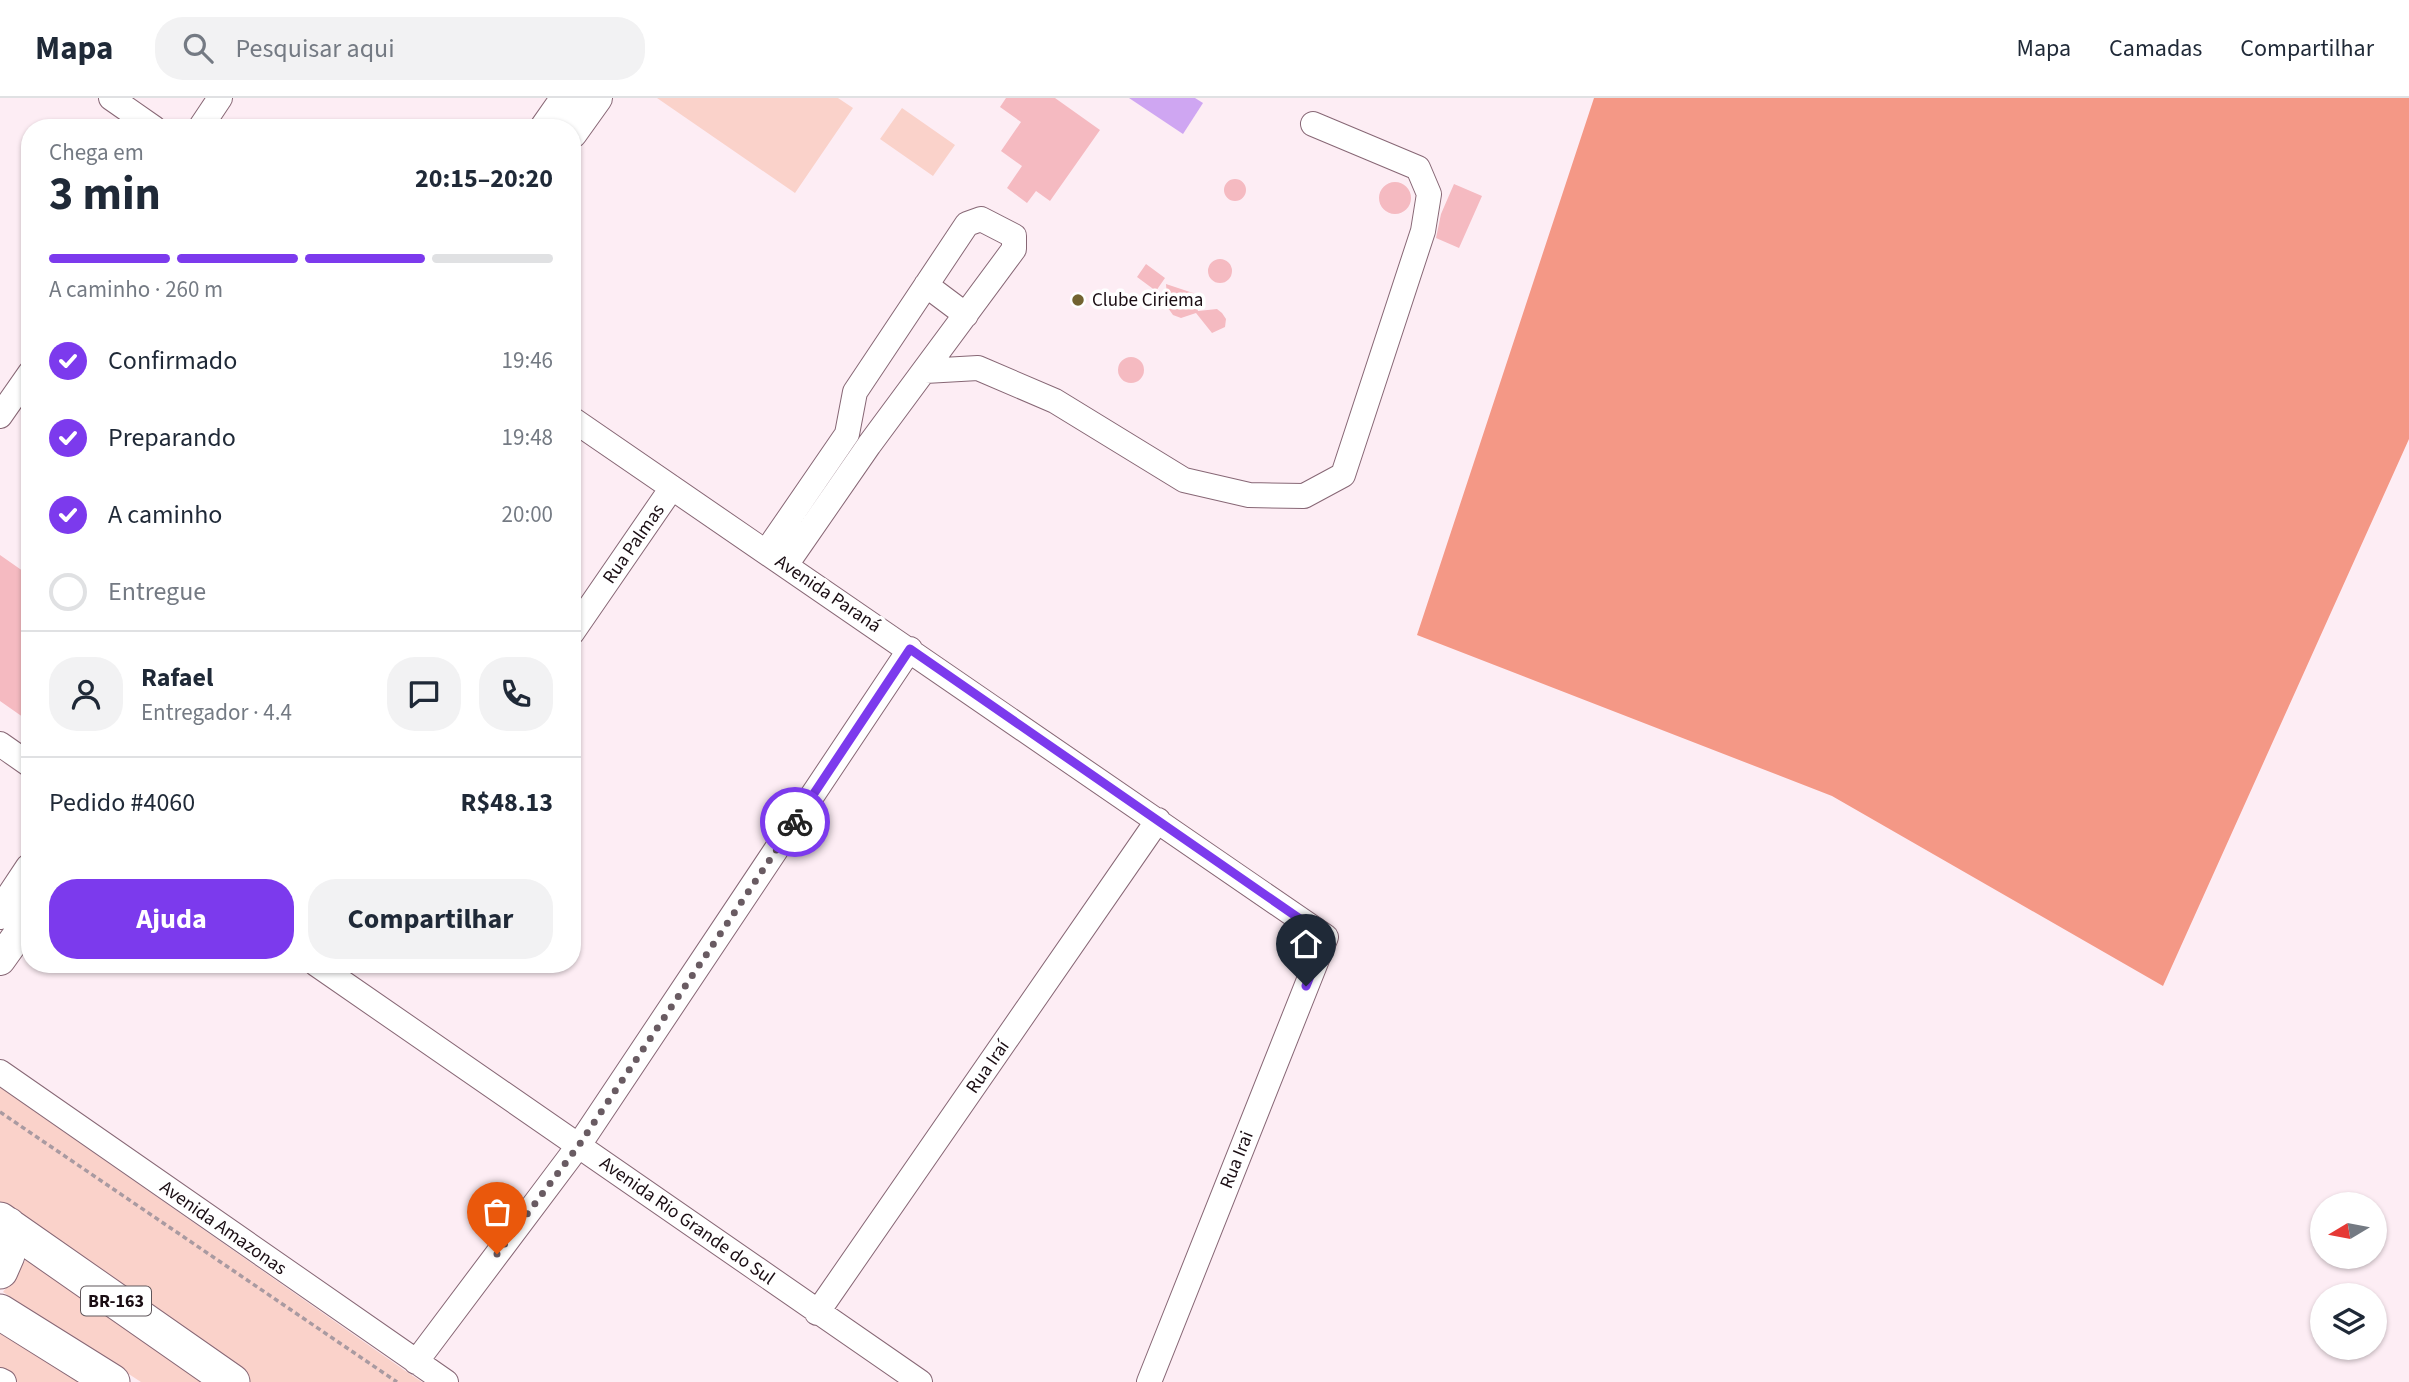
<!DOCTYPE html>
<html lang="pt">
<meta charset="utf-8">
<style>
:root{--surface:#fff;--page:#f2f2f3;--text:#1f2937;--muted:#747a83;--line:#e0e1e3;--accent:#7c3aed}
body{margin:0;font-family:"Source Sans 3",sans-serif;background:var(--page);color:var(--text);height:100vh;display:flex;flex-direction:column;font-size:26px;white-space:nowrap}
*{box-sizing:border-box;margin:0}
p{font-size:23px;color:var(--muted)}
.icon{flex:none;width:38px;height:38px;fill:none;stroke:currentColor;stroke-width:2;stroke-linecap:round;stroke-linejoin:round}
.map{position:relative;flex:1;overflow:hidden}
.panel{position:absolute;left:21px;top:21px;width:560px;height:854px;display:flex;flex-direction:column;background:var(--surface);border-radius:28px;box-shadow:0 2px 5px #0004}
.panel>*{flex:none}
.needle{width:46px;rotate:260deg}
.buttons{position:absolute;left:2310px;top:1094px;display:grid;gap:14px}
.buttons a{display:grid;place-items:center;width:77px;height:77px;border-radius:50%;background:var(--surface);box-shadow:0 2px 5px #0004;font-size:35px}
.pin{position:absolute;display:grid;place-items:center;width:60px;height:60px;color:#fff;margin:-72px -30px;border-radius:50% 50% 50% 0;rotate:-45deg;box-shadow:0 0 7px #0007}
.pin .icon{rotate:45deg}
.courier{position:absolute;display:grid;place-items:center;width:70px;height:70px;margin:-35px;border:5px solid #7c3aed;border-radius:50%;background:#fff;color:#222;box-shadow:0 2px 9px #0007}
.overview em{font-style:normal;font-weight:700}
.overview div{display:flex;flex-direction:column-reverse}
.overview{display:flex;align-items:center;justify-content:space-between;height:119px;padding:0 28px}
h1{font-size:46px;font-weight:700;line-height:52px}
.bar{display:grid;grid-template-columns:repeat(4,1fr);gap:10px 7px;align-content:center;height:84px;padding:0 28px}
.bar i{height:9px;border-radius:5px;background:var(--line)}
.bar .current{background:var(--accent)}
.bar p{grid-column:span 4}
.line{display:flex;align-items:center;gap:18px;padding:0 28px;border-top:2px solid var(--line)}
.line div{flex:1}
.round{display:grid;place-items:center;flex:none;width:74px;height:74px;border-radius:28px;background:var(--page)}
ol{padding:0 28px;list-style:none}
li{display:flex;align-items:center;gap:21px;height:77px}
li p{margin-inline-start:auto}
li .icon{padding:7px;border-radius:50%;background:var(--accent);color:#fff;stroke-width:4}
li:last-child{color:var(--muted)}
li i{width:38px;height:38px;border:4px solid var(--line);border-radius:50%}
.action{display:flex;gap:14px;margin-top:auto;padding:14px 28px}
.action a{flex:1;height:80px;border-radius:28px;background:var(--accent);color:#fff;font-size:28px;font-weight:700;line-height:80px;text-align:center}
.action a+a{background:var(--page);color:var(--text)}
header{display:flex;align-items:center;gap:42px;box-sizing:border-box;height:98px;padding:0 35px;background:var(--surface);border-bottom:2px solid var(--line)}
header strong{font-size:33px}
nav{display:flex;gap:38px;margin-inline-start:auto;font-size:24px}
.search{width:490px;height:63px;background:var(--page);display:flex;align-items:center;gap:18px;box-sizing:border-box;padding:0 24px;border-radius:28px;color:var(--muted);font-size:26px}
.map>svg:first-child{display:block}
.green{fill:#fad2ca}
.forest{fill:#f49886}
.water{fill:#cfa6f2}
.building{fill:#f5bac1}
.lines{fill:none;stroke-linecap:round;stroke-linejoin:round}
.minor-casing{stroke:#876775;stroke-width:26}
.major-casing{stroke:#876775;stroke-width:32}
.highway-casing{stroke:#876775;stroke-width:37}
.path{stroke:#a99aa1;stroke-width:3.5;stroke-dasharray:5 3.5;stroke-linecap:butt}
.minor{stroke:#fff;stroke-width:24}
.major{stroke:#fff;stroke-width:30}
.highway{stroke:#fff;stroke-width:35}
.done{stroke:#695b62;stroke-width:7;stroke-dasharray:0 12.6}
.route{stroke:#7c3aed;stroke-width:9}
.poi-dot{fill:#726330;stroke:#fff;stroke-width:2.5}
.labels{text-anchor:middle;dominant-baseline:central;stroke-width:7;stroke-linejoin:round;paint-order:stroke}
.shield{fill:#fff;stroke:#5f565a;stroke-width:2}
.shield-label{font-size:18px;font-weight:bold;fill:#1a0d13}
.poi-label{font-size:19px;fill:#1a0d13;stroke:#fff;text-anchor:start}
.street-label{font-size:19px;fill:#1a0d13;stroke:#fff}
</style>
<header>
<strong>Mapa</strong>
<div class="search"><svg class="icon" aria-label="search" viewBox="0 0 24 24"><circle cx="10" cy="10" r="6"/><path d="M15 15l6 6"/></svg>Pesquisar aqui</div>
<nav><a>Mapa</a><a>Camadas</a><a>Compartilhar</a></nav>
</header>
<div class="map">
<svg width="2409" height="1284" viewBox="0 0 2409 1284">
<rect width="100%" height="100%" fill="#fdedf4"/>
<path class="green" d="M657 0H838L853 10 795 95Z
M902 10 955 47 933 78 880 41Z
M0 989 407 1274 422 1284H250L0 1108Z
M27 1160 208 1284H141L3 1194Z
M0 1223 97 1284H18L0 1272Z"/>
<path class="forest" d="M1594 0H2409V341L2163 888 1832 698 1417 537Z"/>
<path class="water" d="M1129 0H1195L1203 5 1183 36Z"/>
<path class="building" d="M1006 0H1055L1100 32 1050 103 1036 93 1027 105 1007 90 1022 68 1001 53 1021 24 1000 9Z
M1224 92a11 11 0 1 1 22 0a11 11 0 1 1-22 0Z
M1379 100a16 16 0 1 1 32 0a16 16 0 1 1-32 0Z
M1454 86 1482 98 1459 150 1436 140 1441 116Z
M1208 173a12 12 0 1 1 24 0a12 12 0 1 1-24 0Z
M1146 166 1165 180 1156 193 1137 179Z
M1166 186 1193 195 1198 213 1217 211 1222 215 1226 221 1225 229 1212 235 1196 215 1181 220 1173 217 1168 210Z
M1118 272a13 13 0 1 1 26 0a13 13 0 1 1-26 0Z
M0 457 30 478V624L0 603Z"/>
<g class="lines">
<defs>
<path id="minor" d="M111 0 154 30
M200 30 220 0
M926 187 966 217
M925 273 978 270 1055 303 1184 382 1249 397 1304 398 1343 377 1423 133 1429 96 1418 70 1313 26
M0 318 30 275
M572 321 1326 839 1149 1284
M766 454 847 336 855 294 967 126 981 121 1014 138V151L869 347 786 467
M572 535 671 391
M0 646 30 667
M316 866 920 1284
M0 974 446 1284
M817 1215 1158 722
M416 1264 579 1047 910 551
M0 1282 4 1284"/>
<path id="major" d="M545 30 566 0
M572 35 597 0
M0 816 30 771
M0 862 30 820"/>
<path id="highway" d="M0 1122 232 1284
M0 1173 7 1157 8 1127
M0 1214 112 1284"/>
</defs>
<use href="#minor" class="minor-casing"/>
<use href="#major" class="major-casing"/>
<use href="#highway" class="highway-casing"/>
<path class="path" d="M0 1014 397 1284"/>
<use href="#minor" class="minor"/>
<use href="#major" class="major"/>
<use href="#highway" class="highway"/>
</g>
<g class="lines">
<path class="done" d="M497 1156 579 1047 795 724"/>
<path class="route" d="M795 724 910 551 1326 839 1306 888"/>
</g>
<circle class="poi-dot" cx="1078" cy="202" r="7"/>
<g class="labels">
<rect class="shield" x="81" y="1188.5" width="70" height="29" rx="5"/>
<g class="shield-label">
<text x="116" y="1203">BR-163</text>
</g>
<g class="poi-label">
<text x="1092" y="202">Clube Ciriema</text>
</g>
<g class="street-label">
<text transform="translate(634 446) rotate(-55)">Rua Palmas</text>
<text transform="translate(828 496) rotate(34)">Avenida Paraná</text>
<text transform="translate(988 969) rotate(-55)">Rua Iraí</text>
<text transform="translate(1237 1062) rotate(-68)">Rua Irai</text>
<text transform="translate(687 1123) rotate(35)">Avenida Rio Grande do Sul</text>
<text transform="translate(223 1130) rotate(35)">Avenida Amazonas</text>
</g>
</g>
</svg>
<div class="buttons">
<a><svg class="needle" viewBox="-14 -14 28 28"><path d="M0-13l5 13h-10z" fill="#e53935"/><path d="M0 13l5-13h-10z" fill="#747a83"/></svg></a>
<a><svg class="icon" aria-label="layers" viewBox="0 0 24 24"><path d="M12 4l9 5-9 5-9-5zM3 14l9 5 9-5"/></svg></a>
</div>
<div class="pin" style="left:497px;top:1156px;background:#ea580c"><svg class="icon" aria-label="bag" viewBox="0 0 24 24"><path d="M5 8h14l-1 12H6zM9 8a3 3 0 0 1 6 0"/></svg></div>
<div class="pin" style="left:1306px;top:888px;background:#1f2937"><svg class="icon" aria-label="home" viewBox="0 0 24 24"><path d="M3 11l9-7 9 7M6 9v11h12V9"/></svg></div>
<div class="courier" style="left:795px;top:724px"><svg class="icon" aria-label="bike" viewBox="0 0 24 24"><circle cx="6" cy="16" r="4"/><circle cx="18" cy="16" r="4"/><path d="M6 16l4-8h5l3 8M10 8l3 8H6M13 5h3"/></svg></div>
<section class="panel">
<div class="overview"><div><h1>3 min</h1><p>Chega em</p></div><em>20:15–20:20</em></div>
<div class="bar"><i class="current"></i><i class="current"></i><i class="current"></i><i></i><p>A caminho · 260 m</p></div>
<ol>
<li><svg class="icon" aria-label="check" viewBox="0 0 24 24"><path d="M5 12l5 5 9-10"/></svg>Confirmado<p>19:46</p></li>
<li><svg class="icon" aria-label="check" viewBox="0 0 24 24"><path d="M5 12l5 5 9-10"/></svg>Preparando<p>19:48</p></li>
<li><svg class="icon" aria-label="check" viewBox="0 0 24 24"><path d="M5 12l5 5 9-10"/></svg>A caminho<p>20:00</p></li>
<li><i></i>Entregue</li>
</ol>
<div class="line" style="height:126px"><a class="round"><svg class="icon" aria-label="person" viewBox="0 0 24 24"><circle cx="12" cy="8" r="4"/><path d="M4 21q1-7 8-7t8 7"/></svg></a><div><b>Rafael</b><p>Entregador · 4.4</p></div><a class="round"><svg class="icon" aria-label="chat" viewBox="0 0 24 24"><path d="M4 5h16v11H9l-5 4z"/></svg></a><a class="round"><svg class="icon" aria-label="phone" viewBox="0 0 24 24"><path d="M5 4h4l2 5-3 2q2 4 5 5l2-3 5 2v4C11 20 4 13 5 4z"/></svg></a></div>
<div class="line" style="height:91px"><div>Pedido #4060</div><b>R$48.13</b></div>
<div class="action"><a>Ajuda</a><a>Compartilhar</a></div>
</section>
</div>
